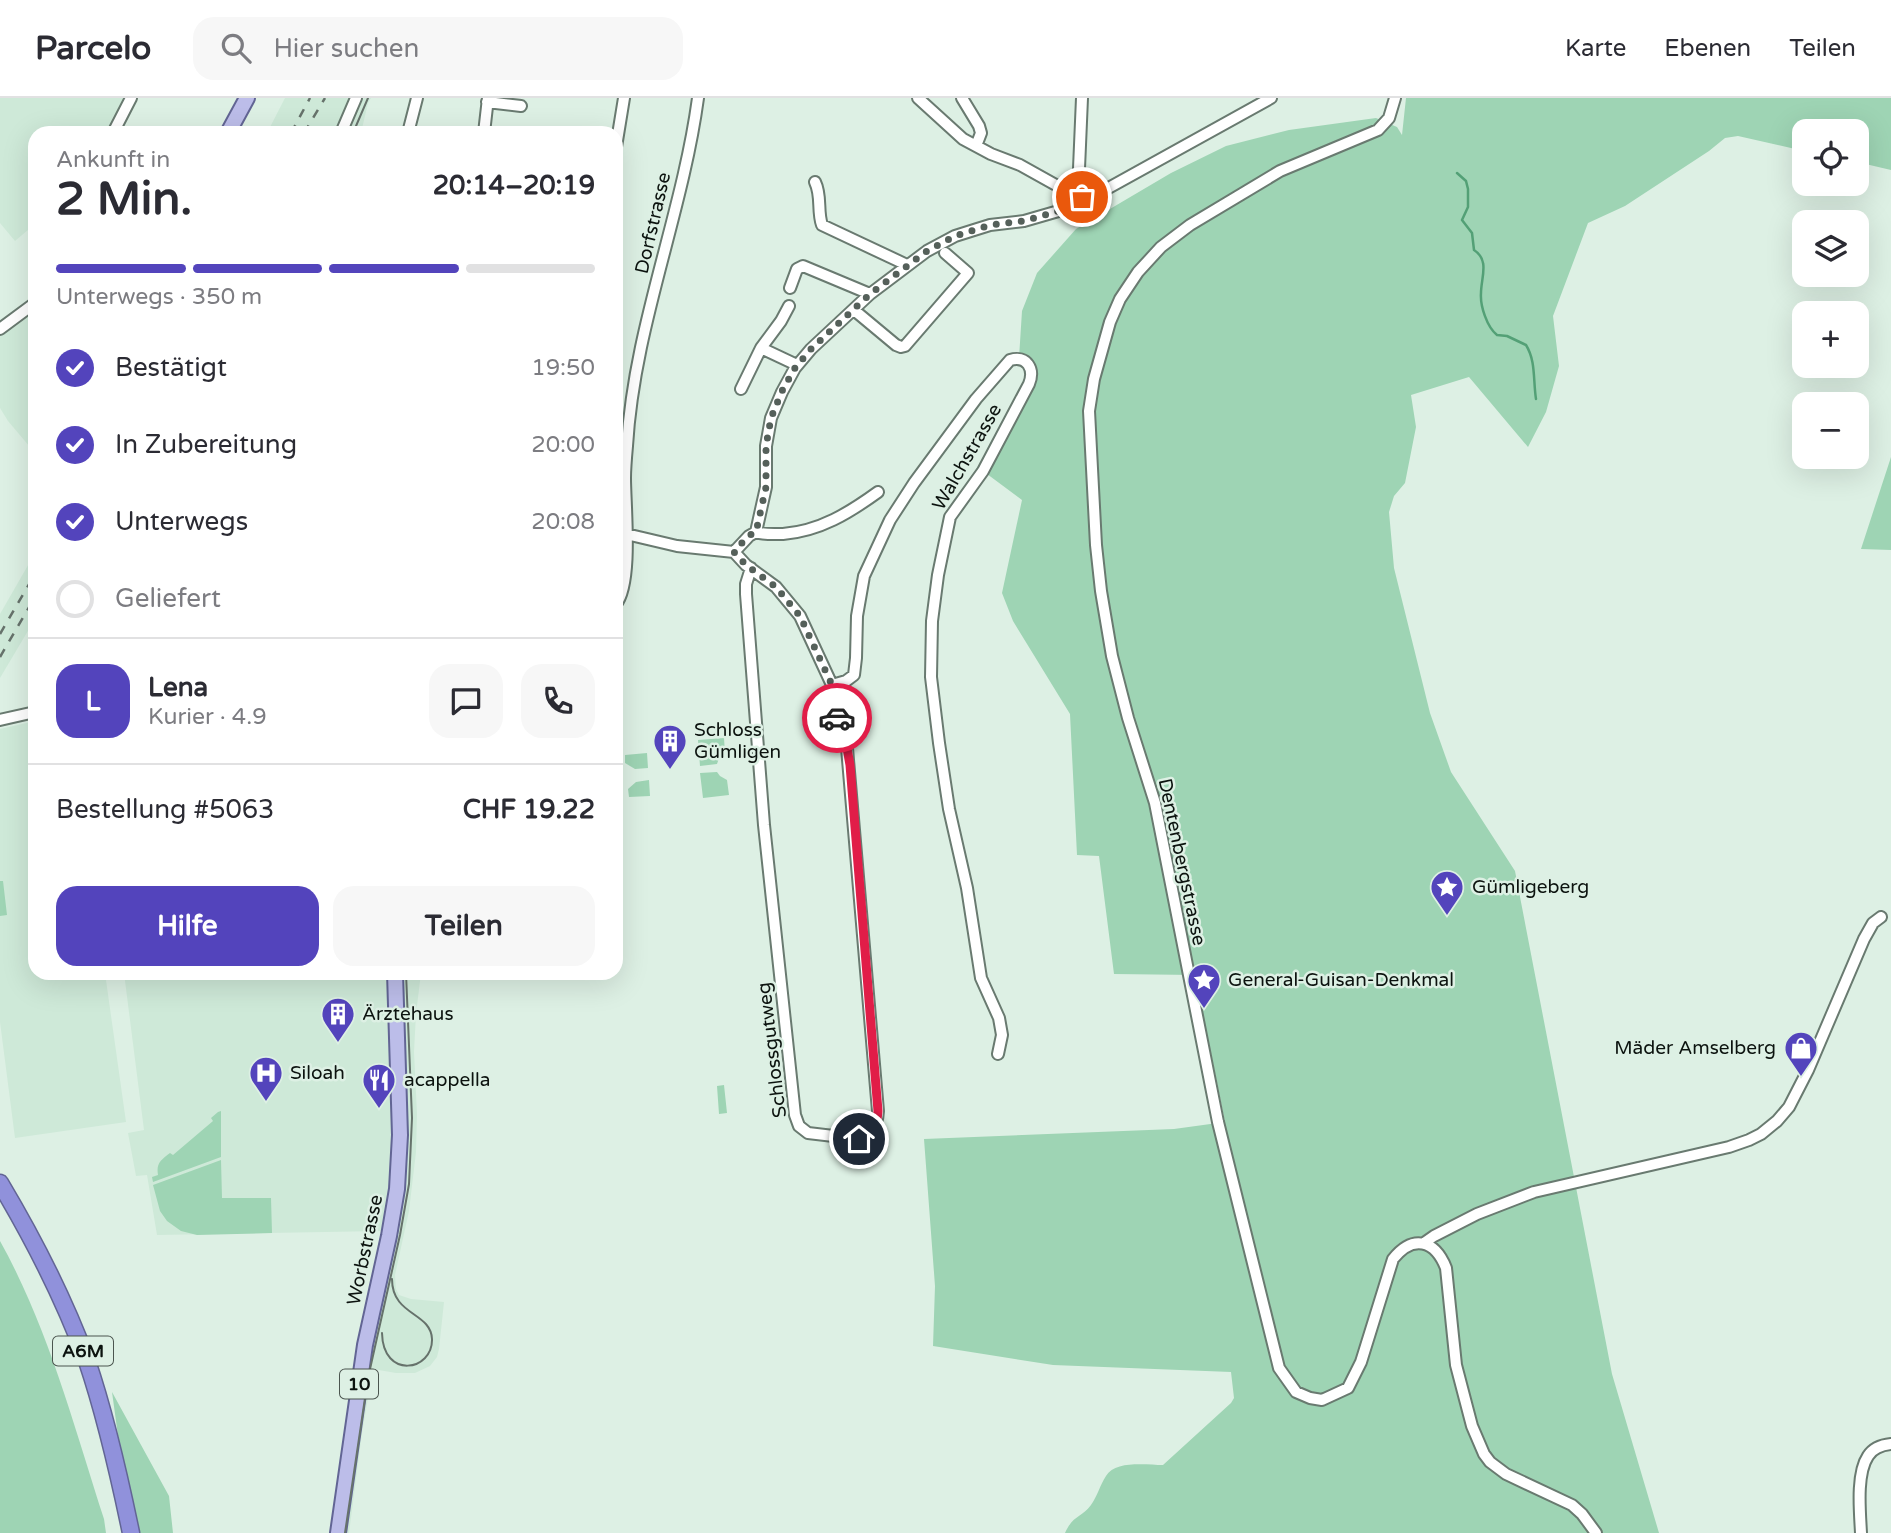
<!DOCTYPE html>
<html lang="de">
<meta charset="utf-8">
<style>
:root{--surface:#fff;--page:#f7f7f7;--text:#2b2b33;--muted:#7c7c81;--line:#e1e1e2;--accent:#5344bc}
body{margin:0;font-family:"Varela Round",sans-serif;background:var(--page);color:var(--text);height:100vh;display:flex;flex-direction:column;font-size:26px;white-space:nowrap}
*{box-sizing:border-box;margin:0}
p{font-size:23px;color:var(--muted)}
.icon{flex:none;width:38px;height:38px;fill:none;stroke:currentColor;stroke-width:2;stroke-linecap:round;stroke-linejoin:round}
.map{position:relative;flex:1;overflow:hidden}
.drawer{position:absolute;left:28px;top:28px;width:595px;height:854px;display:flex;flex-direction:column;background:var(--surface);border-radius:21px;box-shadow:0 7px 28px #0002}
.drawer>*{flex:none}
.tools{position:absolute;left:1792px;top:21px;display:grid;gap:14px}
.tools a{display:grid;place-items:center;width:77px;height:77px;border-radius:14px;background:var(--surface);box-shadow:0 7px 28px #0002;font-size:35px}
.pin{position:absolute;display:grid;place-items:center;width:60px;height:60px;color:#fff;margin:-30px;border:4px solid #fff;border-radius:50%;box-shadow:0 2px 7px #0007}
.courier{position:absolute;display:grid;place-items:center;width:70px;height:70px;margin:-35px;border:5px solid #e11d48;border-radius:50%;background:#fff;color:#222;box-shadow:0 2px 9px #0007}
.overview em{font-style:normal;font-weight:800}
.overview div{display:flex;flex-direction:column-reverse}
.overview{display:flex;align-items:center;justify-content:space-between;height:119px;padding:0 28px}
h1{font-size:46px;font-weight:800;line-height:52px}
.bar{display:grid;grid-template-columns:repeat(4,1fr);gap:10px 7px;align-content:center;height:84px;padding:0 28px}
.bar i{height:9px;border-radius:5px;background:var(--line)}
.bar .current{background:var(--accent)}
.bar p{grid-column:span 4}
.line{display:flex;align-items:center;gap:18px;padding:0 28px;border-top:2px solid var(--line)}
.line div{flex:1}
.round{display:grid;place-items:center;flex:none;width:74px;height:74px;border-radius:21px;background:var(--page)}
ol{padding:0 28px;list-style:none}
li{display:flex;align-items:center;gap:21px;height:77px}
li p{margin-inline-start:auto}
li .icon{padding:7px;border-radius:50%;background:var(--accent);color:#fff;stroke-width:4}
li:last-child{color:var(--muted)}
li i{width:38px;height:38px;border:4px solid var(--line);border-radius:50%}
.button{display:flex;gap:14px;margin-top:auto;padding:14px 28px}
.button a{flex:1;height:80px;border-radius:21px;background:var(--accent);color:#fff;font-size:28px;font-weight:800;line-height:80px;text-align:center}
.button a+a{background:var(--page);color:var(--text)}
header{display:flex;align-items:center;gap:42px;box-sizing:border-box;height:98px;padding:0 35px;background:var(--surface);border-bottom:2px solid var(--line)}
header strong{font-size:33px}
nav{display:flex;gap:38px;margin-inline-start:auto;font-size:24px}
.search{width:490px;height:63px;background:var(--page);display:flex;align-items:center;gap:18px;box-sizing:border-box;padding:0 24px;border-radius:21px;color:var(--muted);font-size:26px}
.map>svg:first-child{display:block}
.built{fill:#cee9d8}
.green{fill:#9ed4b4}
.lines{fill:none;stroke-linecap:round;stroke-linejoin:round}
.stream{stroke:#53a076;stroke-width:2.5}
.minor-casing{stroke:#697a70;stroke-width:14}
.major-casing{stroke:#626594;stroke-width:18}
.highway-casing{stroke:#626594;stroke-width:19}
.minor{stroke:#fff;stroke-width:10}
.major{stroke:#bcbde9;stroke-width:14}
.highway{stroke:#9091db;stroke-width:16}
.tram{stroke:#66726b;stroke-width:2}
.rail{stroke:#66726b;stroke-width:2.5;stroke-dasharray:9 9;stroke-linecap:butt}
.done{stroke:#55605a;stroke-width:7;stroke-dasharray:0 12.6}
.route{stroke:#e11d48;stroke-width:9}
.labels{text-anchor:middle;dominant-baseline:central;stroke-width:5;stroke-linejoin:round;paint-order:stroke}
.shield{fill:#ddf0e4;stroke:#4b554f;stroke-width:2}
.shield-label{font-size:18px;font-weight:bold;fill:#0c130f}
.street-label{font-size:19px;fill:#0c130f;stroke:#ddf0e4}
.poi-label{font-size:19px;fill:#0c130f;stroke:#ddf0e4;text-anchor:start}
</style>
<header>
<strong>Parcelo</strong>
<div class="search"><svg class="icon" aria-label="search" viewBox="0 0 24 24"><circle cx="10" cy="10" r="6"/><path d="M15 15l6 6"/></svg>Hier suchen</div>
<nav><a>Karte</a><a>Ebenen</a><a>Teilen</a></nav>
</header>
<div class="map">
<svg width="1891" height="1435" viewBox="0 0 1891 1435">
<rect width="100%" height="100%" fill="#ddf0e4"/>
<path class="built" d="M0 0H124L112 21V35H35V126L15 143 0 125Z
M285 0H353L338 35H267Z
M364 0H371L368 5 361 35H349L355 17Z
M35 205V355L8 323 0 310V231Z
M35 455V521L0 580V516Z
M35 623V875H105L126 1024 15 1040 0 924V631Z
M124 875H386L393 1039 390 1084 382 1133 157 1137 147 1077 136 1078 128 1035 144 1032Z
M401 875H421L416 916 414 954 417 1016 416 1054 409 1113 395 1177 396 1191 399 1197 411 1201 444 1204 439 1251 437 1259 430 1268 415 1275H396L373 1271 362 1335 349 1435H342L365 1269 402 1109 408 1051V1026Z"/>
<path class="green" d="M1406 0H1891V72L1857 64V33H1804V53L1738 38 1725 40 1709 53 1625 108 1588 125 1553 218 1559 268 1546 314 1528 349 1469 279 1411 297 1416 329 1405 385 1394 398 1389 414 1394 470 1430 615 1451 674 1515 773 1612 1276 1659 1435H1065C1073 1417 1081 1420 1091 1407 1097 1399 1100 1387 1106 1378 1115 1362 1147 1367 1163 1367L1231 1305 1234 1300 1231 1274 1053 1267 933 1248 935 1188 924 1041 1174 1031 1225 1024 1195 877 1114 876 1099 758 1077 757 1070 616 1013 523 1002 495 1022 402 983 373 1031 282 1019 260 1022 213 1037 175 1076 131 1171 75 1226 48 1289 32 1376 20 1397 29 1402 37Z
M1891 359V452L1861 451Z
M724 640 725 656 719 660 717 666 700 668 698 642Z
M647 655 648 670 635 671 625 665V657Z
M717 674 720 678 727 682 729 697 703 700 700 675Z
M649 682 650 698 629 699 628 691 636 684Z
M0 783H3L7 817 0 818Z
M724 987 727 1015 719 1016 717 988Z
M221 1013V1059L153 1084 152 1079 158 1077C156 1065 161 1062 170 1055L173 1057 213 1023 211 1020 218 1014Z
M221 1062 222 1100H271L272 1135 197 1137 181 1133 167 1123 160 1113 153 1087Z
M0 1143C48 1229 74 1328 104 1421L106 1435H0Z
M112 1294 169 1398 173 1435H137L123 1374Z"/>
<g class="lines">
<path class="stream" d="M1457 75 1466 83 1468 91V109L1462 122 1472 135 1474 152C1490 162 1481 180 1481 195 1480 208 1487 229 1497 237L1507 238 1526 247C1536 263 1533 282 1536 301"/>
<defs>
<path id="minor" d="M918 0 963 41 991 56 1020 67 1072 96 1087 99 1103 93 1271 0
M962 0 979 28 981 35 976 48
M1395 0 1389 20 1378 32 1280 73 1190 127 1161 149 1138 174 1120 201 1110 224 1094 281 1089 313 1096 447 1101 493 1112 558 1128 620 1155 705 1218 1024 1279 1270 1296 1294 1310 1300 1322 1302 1348 1290 1361 1264 1393 1161C1413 1136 1435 1142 1446 1170L1456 1267 1472 1328 1484 1356 1490 1364 1506 1376 1572 1407 1582 1416 1596 1435
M487 4 521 8
M113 35 131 0
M341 35 356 0
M408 35 417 0
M484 35 488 0
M616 49 624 0
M815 84C822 98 817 113 822 127L907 167
M790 190 797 171 803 168 870 196
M789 208 781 223 761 250 797 267
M854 212 896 247 901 249 905 248 968 175 945 155
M0 231 35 205
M741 291 761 250
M756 434 766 389V348L771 320 782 294 795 270 811 251 870 196 927 153 955 138 974 132 990 127 1024 123 1069 110 1076 102 1078 94 1082 0
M626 436 677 448 734 454
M734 454 746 467 776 489 800 518 832 587 834 608 847 650 878 1013C877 1027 874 1037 859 1041L808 1035 799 1028 795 1017 764 727 746 496V486L751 470
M734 454 749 438 756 434C765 437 774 436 783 436 820 433 849 415 878 394
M616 506C633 485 625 408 625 380 625 370 626 359 627 348 634 229 682 118 698 0
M832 587 846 583 854 577 856 560 857 518 864 478 890 422 914 385 976 301 1010 262C1027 257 1035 271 1029 286L983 373 950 419 938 477 932 523 931 579 939 645 949 711 967 790 981 880 999 920 1002 937 998 956
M0 622 35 614
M1424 1145 1434 1138 1477 1116 1534 1094 1729 1049 1749 1042 1761 1036 1777 1023 1789 1009 1808 972 1864 841 1873 825 1881 819
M1861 1435C1860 1414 1856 1376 1868 1358 1873 1350 1881 1347 1891 1346"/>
<path id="major" d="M228 35 247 0
M338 1435 365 1247 389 1138 397 1091 400 1037 395 875"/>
<path id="highway" d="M0 1085C34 1142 64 1201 87 1263 106 1319 119 1377 131 1435"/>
</defs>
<use href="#minor" class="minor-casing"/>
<use href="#major" class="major-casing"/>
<use href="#highway" class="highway-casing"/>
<use href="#minor" class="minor"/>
<use href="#major" class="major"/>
<use href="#highway" class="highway"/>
<path class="tram" d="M353 35 368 0
M382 1235C383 1282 433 1273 432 1241 431 1214 392 1218 392 1181
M345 1435 368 1280 400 1137 409 1086 412 1020 406 875"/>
<path class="rail" d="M291 35 310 0
M304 35 325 0
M0 536 35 476
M0 559 35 499"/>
</g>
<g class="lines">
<path class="done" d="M837 620 832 601V587L800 518 776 489 746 467 734 454 748 438 756 434 766 389V348L771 320 782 293 795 270 811 251 870 196 927 153 955 138 974 132 990 127 1024 123 1069 110 1076 102 1077 98 1082 99"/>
<path class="route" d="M837 620 847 650 850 667 878 1013C877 1027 874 1037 859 1041"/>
</g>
<defs>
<symbol id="building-pin" viewBox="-11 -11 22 30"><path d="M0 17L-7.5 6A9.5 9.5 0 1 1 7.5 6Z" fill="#5344bc" stroke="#ddf0e4"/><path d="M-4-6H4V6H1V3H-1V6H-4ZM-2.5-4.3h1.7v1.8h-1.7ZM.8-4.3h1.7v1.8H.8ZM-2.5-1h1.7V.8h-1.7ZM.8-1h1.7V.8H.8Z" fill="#fff"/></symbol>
<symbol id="sight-pin" viewBox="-11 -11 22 30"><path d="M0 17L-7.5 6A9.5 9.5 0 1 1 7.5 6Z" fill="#5344bc" stroke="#ddf0e4"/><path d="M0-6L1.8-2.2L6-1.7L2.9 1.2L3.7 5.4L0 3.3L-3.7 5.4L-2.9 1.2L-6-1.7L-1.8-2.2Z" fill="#fff"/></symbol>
<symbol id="shop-pin" viewBox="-11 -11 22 30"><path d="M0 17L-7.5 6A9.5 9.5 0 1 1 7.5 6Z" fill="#5344bc" stroke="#ddf0e4"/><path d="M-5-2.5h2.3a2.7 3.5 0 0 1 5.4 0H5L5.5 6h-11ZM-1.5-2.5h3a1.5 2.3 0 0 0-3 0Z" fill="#fff"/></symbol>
<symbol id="hospital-pin" viewBox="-11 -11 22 30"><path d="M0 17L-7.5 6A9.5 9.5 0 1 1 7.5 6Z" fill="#5344bc" stroke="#ddf0e4"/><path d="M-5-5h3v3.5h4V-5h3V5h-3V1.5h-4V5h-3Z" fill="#fff"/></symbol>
<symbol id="restaurant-pin" viewBox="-11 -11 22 30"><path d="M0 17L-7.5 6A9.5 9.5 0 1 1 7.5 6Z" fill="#5344bc" stroke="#ddf0e4"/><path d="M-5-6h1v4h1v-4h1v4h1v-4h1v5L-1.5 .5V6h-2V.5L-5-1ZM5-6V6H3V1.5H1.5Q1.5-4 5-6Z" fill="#fff"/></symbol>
</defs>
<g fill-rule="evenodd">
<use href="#building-pin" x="651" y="624" width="38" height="52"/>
<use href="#sight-pin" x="1428" y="770" width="38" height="52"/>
<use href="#sight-pin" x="1185" y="863" width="38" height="52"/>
<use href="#building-pin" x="319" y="897" width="38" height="52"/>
<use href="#shop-pin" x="1782" y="931" width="38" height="52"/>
<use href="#hospital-pin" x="247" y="956" width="38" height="52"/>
<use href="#restaurant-pin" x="360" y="963" width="38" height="52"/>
</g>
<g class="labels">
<g class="shield">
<rect x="53" y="1238.5" width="60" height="29" rx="5"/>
<rect x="340" y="1271.5" width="38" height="29" rx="5"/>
</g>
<g class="shield-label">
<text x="83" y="1253">A6M</text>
<text x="359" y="1286">10</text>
</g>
<g class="street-label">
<text transform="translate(653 125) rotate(-77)">Dorfstrasse</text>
<text transform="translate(967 359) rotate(-60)">Walchstrasse</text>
<text transform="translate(1182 764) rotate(78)">Dentenbergstrasse</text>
<text transform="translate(772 952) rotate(-97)">Schlossgutweg</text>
<text transform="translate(365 1152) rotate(-78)">Worbstrasse</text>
</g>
<g class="poi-label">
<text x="694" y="632">Schloss<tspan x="694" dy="22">Gümligen</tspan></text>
<text x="1472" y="789">Gümligeberg</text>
<text x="1228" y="882">General-Guisan-Denkmal</text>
<text x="362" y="916">Ärztehaus</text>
<text x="1776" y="950" text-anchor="end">Mäder Amselberg</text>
<text x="290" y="975">Siloah</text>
<text x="404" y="982">acappella</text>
</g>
</g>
</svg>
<div class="tools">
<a><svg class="icon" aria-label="locate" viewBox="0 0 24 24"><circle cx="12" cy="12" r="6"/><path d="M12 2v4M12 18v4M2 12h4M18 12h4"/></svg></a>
<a><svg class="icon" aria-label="layers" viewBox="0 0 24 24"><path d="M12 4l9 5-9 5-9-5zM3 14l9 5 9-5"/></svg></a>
<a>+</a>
<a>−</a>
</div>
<div class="pin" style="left:1082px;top:99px;background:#ea580c"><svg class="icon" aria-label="bag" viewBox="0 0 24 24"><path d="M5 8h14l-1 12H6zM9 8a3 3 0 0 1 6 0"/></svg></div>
<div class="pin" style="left:859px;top:1041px;background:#1f2937"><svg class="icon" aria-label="home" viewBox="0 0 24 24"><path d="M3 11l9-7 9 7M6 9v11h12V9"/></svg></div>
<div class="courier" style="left:837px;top:620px"><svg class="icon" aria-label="car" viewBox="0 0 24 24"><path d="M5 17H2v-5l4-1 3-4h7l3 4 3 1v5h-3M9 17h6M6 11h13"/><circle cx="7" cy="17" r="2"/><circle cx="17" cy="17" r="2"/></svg></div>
<section class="drawer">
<div class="overview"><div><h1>2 Min.</h1><p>Ankunft in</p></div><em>20:14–20:19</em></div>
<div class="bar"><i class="current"></i><i class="current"></i><i class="current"></i><i></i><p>Unterwegs · 350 m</p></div>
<ol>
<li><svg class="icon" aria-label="check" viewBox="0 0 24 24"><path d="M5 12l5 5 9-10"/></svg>Bestätigt<p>19:50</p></li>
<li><svg class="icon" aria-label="check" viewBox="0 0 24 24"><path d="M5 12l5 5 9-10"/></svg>In Zubereitung<p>20:00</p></li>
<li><svg class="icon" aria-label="check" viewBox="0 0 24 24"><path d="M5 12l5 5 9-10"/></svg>Unterwegs<p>20:08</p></li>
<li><i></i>Geliefert</li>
</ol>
<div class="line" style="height:126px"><b class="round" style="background:var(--accent);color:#fff">L</b><div><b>Lena</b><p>Kurier · 4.9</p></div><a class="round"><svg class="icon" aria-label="chat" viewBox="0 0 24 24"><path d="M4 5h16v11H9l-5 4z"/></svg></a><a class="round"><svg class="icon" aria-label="phone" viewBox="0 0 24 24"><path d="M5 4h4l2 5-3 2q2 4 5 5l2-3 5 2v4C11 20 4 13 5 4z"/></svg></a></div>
<div class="line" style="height:91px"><div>Bestellung #5063</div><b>CHF 19.22</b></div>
<div class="button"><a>Hilfe</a><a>Teilen</a></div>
</section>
</div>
